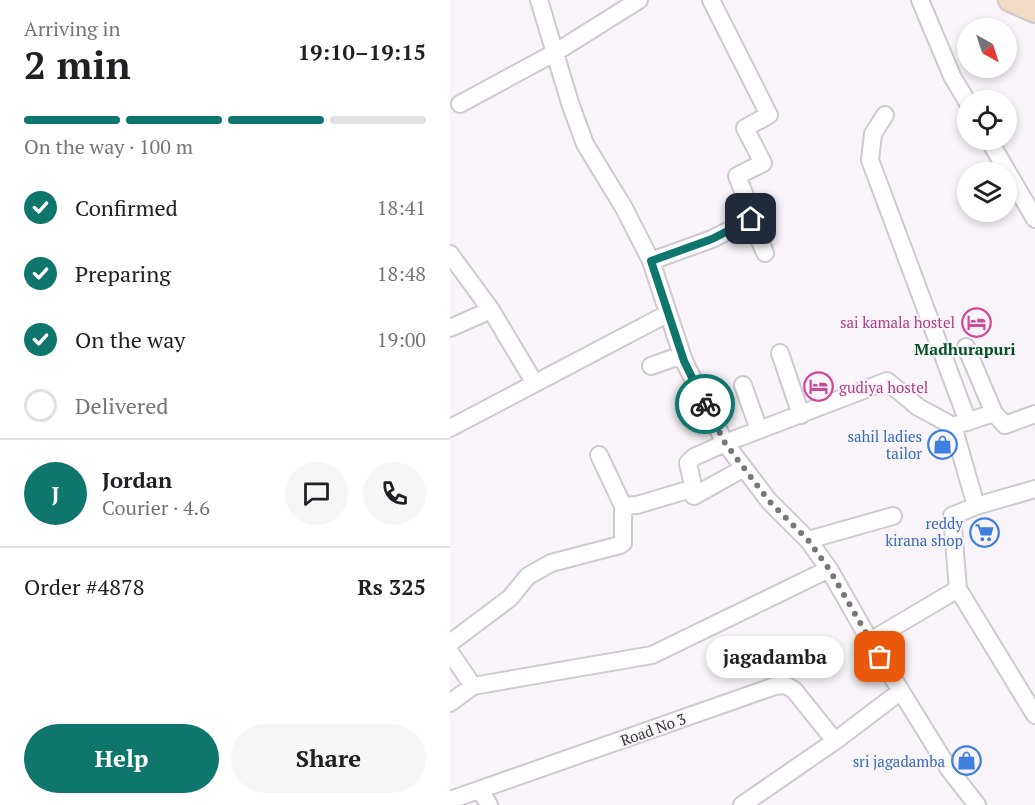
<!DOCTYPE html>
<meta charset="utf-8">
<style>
:root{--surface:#fff;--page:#f6f6f6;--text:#202124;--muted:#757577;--line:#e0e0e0;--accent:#0f766e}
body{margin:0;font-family:"PT Serif",serif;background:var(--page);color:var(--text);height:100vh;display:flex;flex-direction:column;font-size:22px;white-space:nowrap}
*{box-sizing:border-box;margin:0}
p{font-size:20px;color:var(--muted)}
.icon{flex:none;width:33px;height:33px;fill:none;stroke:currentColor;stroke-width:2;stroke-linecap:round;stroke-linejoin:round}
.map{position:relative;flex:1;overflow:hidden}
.sheet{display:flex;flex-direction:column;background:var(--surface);width:450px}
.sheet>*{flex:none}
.needle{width:39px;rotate:141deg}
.tools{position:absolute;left:507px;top:18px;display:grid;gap:12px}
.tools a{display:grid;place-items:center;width:60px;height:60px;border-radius:50%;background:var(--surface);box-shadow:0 3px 9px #0003;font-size:30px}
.pin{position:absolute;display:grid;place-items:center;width:51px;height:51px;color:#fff;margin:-26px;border-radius:12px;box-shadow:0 3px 9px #0006}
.courier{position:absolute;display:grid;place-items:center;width:60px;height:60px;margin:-30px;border:4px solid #0f766e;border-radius:50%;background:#fff;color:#222;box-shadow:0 2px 8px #0007}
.bubble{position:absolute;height:42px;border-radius:21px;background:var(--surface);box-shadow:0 3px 9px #0003;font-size:20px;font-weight:800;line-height:42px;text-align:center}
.head em{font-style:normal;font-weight:800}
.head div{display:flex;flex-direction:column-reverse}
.head{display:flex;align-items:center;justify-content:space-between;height:102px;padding:0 24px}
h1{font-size:39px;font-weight:800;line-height:45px}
.bar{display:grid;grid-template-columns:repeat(4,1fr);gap:9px 6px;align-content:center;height:72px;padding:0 24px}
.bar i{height:8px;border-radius:4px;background:var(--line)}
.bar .on{background:var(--accent)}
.bar p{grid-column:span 4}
.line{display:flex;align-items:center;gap:15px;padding:0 24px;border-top:2px solid var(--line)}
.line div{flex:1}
.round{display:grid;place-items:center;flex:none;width:63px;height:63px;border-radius:32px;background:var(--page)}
ol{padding:0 24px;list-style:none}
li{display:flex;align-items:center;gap:18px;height:66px}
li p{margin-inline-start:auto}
li .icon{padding:6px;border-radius:50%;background:var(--accent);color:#fff;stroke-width:4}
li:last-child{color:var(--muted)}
li i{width:33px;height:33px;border:3px solid var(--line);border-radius:50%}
.action{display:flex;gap:12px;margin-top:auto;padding:12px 24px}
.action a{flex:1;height:69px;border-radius:36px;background:var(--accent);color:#fff;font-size:24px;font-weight:800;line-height:69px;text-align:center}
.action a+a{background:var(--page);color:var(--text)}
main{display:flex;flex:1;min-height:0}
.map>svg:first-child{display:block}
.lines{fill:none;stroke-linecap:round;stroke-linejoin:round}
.minor-casing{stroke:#cecacf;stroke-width:20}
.secondary-casing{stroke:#cecacf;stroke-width:26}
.minor{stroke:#fff;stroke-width:16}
.secondary{stroke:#f3dac4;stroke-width:22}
.done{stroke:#79777a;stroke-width:6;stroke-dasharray:0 10.8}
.route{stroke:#0f766e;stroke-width:8}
.labels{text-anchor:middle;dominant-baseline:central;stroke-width:4.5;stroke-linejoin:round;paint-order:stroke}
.hotel-label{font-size:15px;fill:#b23c85;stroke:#f8f4f9;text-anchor:end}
.shop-label{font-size:15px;fill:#366cbe;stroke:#f8f4f9;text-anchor:end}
.street-label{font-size:15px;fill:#353336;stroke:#f8f4f9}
.neighbourhood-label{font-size:16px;font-weight:bold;fill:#004f24;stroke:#f8f4f9}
</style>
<main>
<section class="sheet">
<div class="head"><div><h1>2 min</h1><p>Arriving in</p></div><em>19:10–19:15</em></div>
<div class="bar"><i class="on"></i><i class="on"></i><i class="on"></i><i></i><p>On the way · 100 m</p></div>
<ol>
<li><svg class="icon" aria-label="check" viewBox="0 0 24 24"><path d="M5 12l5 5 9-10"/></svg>Confirmed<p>18:41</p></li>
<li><svg class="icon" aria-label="check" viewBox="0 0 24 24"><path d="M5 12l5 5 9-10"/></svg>Preparing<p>18:48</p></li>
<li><svg class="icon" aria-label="check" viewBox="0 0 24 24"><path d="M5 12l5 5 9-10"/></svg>On the way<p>19:00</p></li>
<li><i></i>Delivered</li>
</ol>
<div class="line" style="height:108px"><b class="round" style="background:var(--accent);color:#fff">J</b><div><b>Jordan</b><p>Courier · 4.6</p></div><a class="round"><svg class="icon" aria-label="chat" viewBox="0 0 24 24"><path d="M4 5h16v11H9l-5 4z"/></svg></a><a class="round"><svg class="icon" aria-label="phone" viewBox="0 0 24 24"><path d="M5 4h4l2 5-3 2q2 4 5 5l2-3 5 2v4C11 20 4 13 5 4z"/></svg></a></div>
<div class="line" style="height:78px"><div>Order #4878</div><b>Rs 325</b></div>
<div class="action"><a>Help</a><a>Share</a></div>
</section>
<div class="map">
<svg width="585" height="805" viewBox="0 0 585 805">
<rect width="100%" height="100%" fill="#f8f4f9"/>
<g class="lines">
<defs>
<path id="minor" d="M89 0 120 103 135 144 174 208 201 261 234 361 275 443 319 501 358 540 379 569 420 641 499 769 527 805
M470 0 502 76 518 103
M10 104 106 52 189 0
M435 115 423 134 420 160 518 422
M539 140 585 219
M301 219 315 253
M0 254 41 310 84 382
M201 261 262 239 304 218 287 176 313 163 295 128 319 115 261 0
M0 328 41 310
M516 347 544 413
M330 353 351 415
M201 366 232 355
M293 385 309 430
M503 426 526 506
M0 428 217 314
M149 455 173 506 187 505 241 489 243 486 238 463 244 457 275 443 437 381 468 407 503 426 544 413 555 425 585 414
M585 489 526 506 502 516 508 589 585 715
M244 496 294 468
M358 540 443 516
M420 641 508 589
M0 643 60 598 78 576 101 563 170 545 173 543V506
M0 652 23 686
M0 703 23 686 202 655 379 569
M30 790 39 805
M0 800 325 686 335 685 344 690 385 741
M292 805 385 741 451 691"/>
<path id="secondary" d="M560 0 585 11"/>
</defs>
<use href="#minor" class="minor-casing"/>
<use href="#secondary" class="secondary-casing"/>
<use href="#minor" class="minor"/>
<use href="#secondary" class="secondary"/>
</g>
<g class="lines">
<path class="done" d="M255 404 275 443 319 501 358 540 379 569 430 657"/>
<path class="route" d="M255 404 234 361 201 261 262 239 301 219"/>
</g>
<defs>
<symbol id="hotel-ring" viewBox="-11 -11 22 22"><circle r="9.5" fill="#f8f4f9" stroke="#d1479c" stroke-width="1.5"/><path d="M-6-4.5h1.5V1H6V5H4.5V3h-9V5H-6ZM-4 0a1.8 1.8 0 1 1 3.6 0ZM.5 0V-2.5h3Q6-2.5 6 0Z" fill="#d1479c"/></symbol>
<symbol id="shop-ring" viewBox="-11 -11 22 22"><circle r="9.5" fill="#f8f4f9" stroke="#3f7fe0" stroke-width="1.5"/><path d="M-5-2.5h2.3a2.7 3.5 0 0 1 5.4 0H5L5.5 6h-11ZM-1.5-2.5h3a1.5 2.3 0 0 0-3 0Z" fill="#3f7fe0"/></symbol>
<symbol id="supermarket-ring" viewBox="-11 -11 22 22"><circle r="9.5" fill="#f8f4f9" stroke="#3f7fe0" stroke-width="1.5"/><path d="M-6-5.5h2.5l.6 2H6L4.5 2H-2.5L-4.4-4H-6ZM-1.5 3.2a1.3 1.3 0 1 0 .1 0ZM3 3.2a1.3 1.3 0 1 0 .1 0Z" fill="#3f7fe0"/></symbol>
</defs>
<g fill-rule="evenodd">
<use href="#hotel-ring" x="510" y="306" width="33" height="33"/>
<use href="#hotel-ring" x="352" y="370" width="33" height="33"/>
<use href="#shop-ring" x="476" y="428" width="33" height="33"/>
<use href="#supermarket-ring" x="518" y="516" width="33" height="33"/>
<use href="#shop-ring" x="500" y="744" width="33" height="33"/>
</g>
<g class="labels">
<g class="hotel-label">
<text x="505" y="322">sai kamala hostel</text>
<text x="389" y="387" text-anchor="start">gudiya hostel</text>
</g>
<g class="shop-label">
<text x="472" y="436">sahil ladies<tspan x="472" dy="17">tailor</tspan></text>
<text x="513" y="523">reddy<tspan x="513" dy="17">kirana shop</tspan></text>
<text x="495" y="761">sri jagadamba</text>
</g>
<g class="street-label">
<text transform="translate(203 729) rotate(-20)">Road No 3</text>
</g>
<g class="neighbourhood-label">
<text x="515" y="349">Madhurapuri</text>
</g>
</g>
</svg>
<div class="tools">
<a><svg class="needle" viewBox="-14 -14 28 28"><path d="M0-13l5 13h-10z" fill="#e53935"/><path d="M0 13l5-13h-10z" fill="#757577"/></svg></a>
<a><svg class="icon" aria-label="locate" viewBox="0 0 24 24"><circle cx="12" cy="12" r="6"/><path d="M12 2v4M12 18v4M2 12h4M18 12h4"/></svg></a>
<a><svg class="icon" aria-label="layers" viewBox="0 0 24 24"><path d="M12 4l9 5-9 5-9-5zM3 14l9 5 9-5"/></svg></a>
</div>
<div class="pin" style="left:430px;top:657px;background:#ea580c"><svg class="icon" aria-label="bag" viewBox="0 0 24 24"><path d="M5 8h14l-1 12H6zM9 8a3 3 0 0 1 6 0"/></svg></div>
<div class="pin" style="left:301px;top:219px;background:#1f2937"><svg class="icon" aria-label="home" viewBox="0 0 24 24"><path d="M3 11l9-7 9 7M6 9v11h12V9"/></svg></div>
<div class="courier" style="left:255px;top:404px"><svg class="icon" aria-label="bike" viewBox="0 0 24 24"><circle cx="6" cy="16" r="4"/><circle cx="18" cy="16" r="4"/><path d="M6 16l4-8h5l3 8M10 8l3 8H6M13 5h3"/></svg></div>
<div class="bubble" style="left:256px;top:636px;width:138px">jagadamba</div>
</div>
</main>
